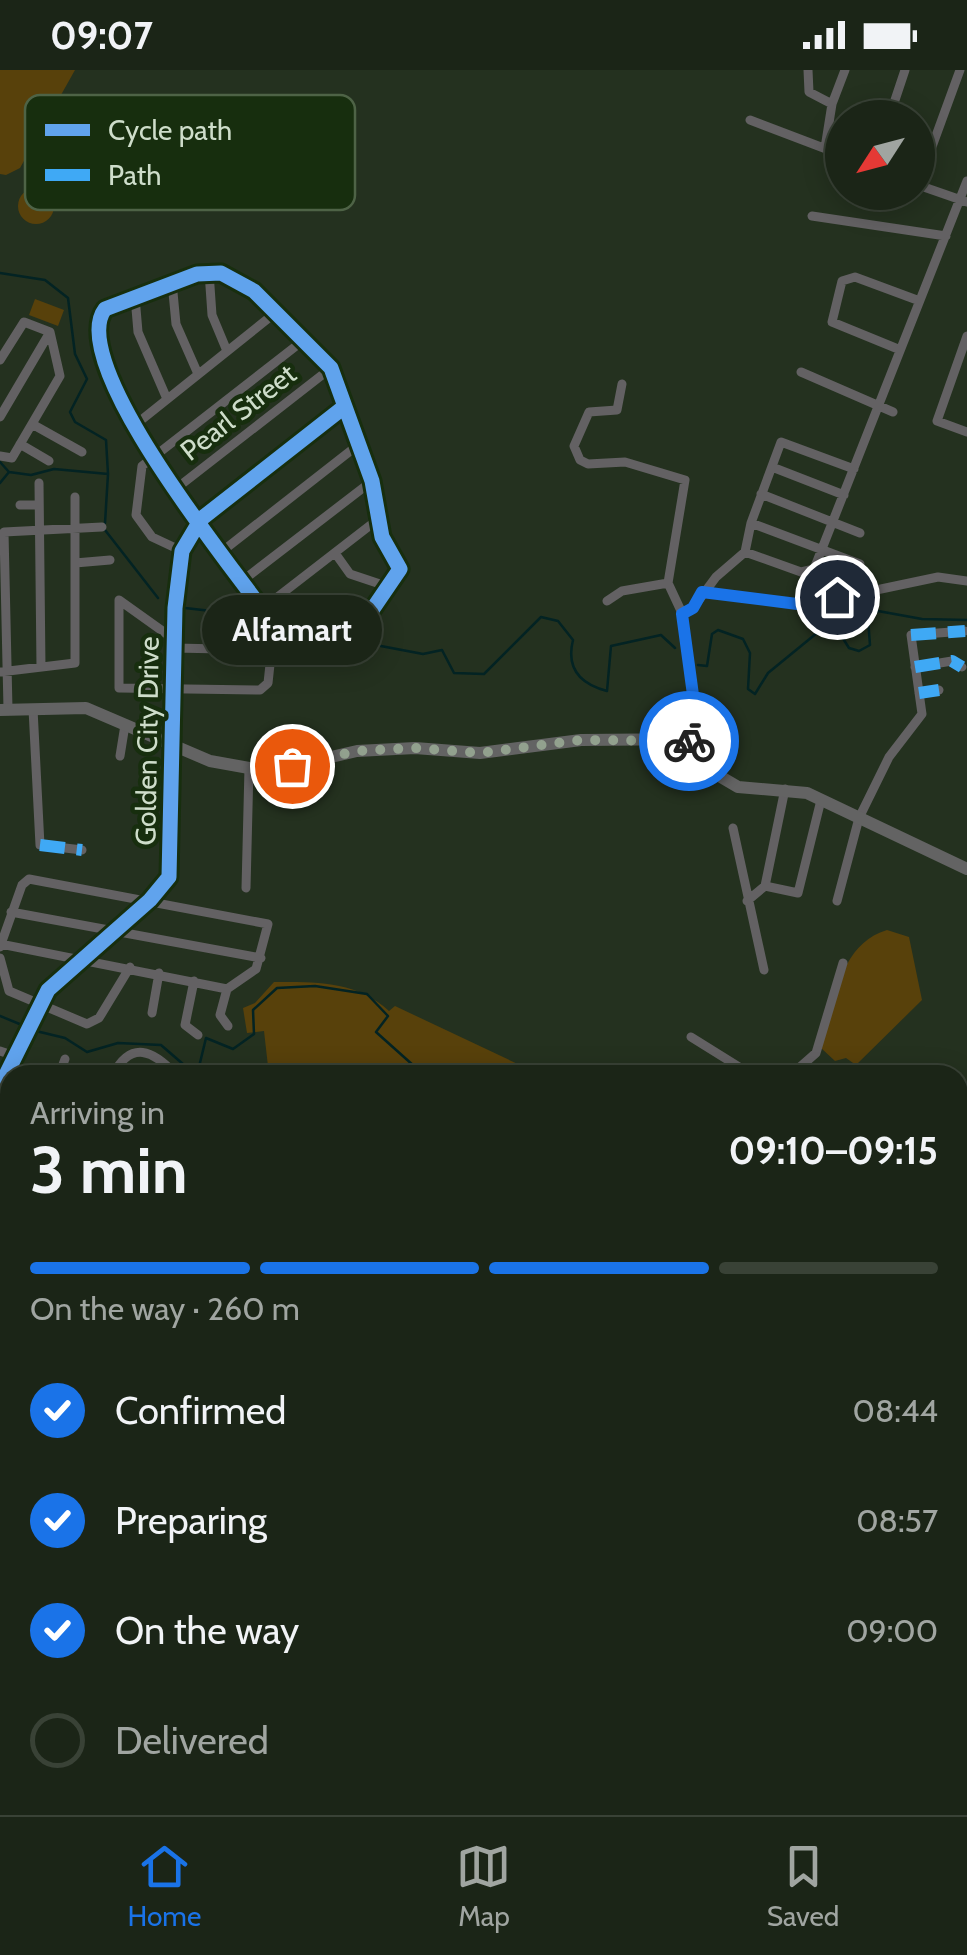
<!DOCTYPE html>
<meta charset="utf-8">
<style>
:root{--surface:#1b2517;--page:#242d20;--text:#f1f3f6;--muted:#a0a5a1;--line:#394236;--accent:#1a73e8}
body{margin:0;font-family:Cabin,sans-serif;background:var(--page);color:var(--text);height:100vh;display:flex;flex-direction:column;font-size:38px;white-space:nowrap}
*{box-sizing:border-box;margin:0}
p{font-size:32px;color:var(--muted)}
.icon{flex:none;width:55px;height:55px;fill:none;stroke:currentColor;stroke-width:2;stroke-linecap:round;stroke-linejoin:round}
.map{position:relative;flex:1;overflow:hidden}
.drawer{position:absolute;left:0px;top:995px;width:968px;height:750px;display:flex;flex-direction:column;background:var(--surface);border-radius:30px 30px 0 0;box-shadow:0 5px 25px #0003,0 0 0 2px var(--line)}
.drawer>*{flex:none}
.needle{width:65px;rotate:234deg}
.tools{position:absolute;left:825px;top:30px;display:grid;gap:20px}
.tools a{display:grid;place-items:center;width:110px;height:110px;border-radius:50%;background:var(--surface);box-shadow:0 5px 25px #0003,0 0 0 2px var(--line);font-size:50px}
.pin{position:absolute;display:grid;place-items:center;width:85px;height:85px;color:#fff;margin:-42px;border:5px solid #fff;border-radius:50%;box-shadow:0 2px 10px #0007}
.courier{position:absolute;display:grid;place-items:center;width:100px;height:100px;margin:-50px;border:8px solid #1a73e8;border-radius:50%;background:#fff;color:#222;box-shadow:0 2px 12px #0007}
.bubble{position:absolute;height:70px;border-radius:35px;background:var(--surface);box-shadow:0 5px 25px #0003,0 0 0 2px var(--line);font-size:32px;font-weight:700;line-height:70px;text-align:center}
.head em{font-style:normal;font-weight:700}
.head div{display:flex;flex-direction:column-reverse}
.head{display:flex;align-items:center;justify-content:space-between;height:170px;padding:0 30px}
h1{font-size:65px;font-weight:700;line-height:75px}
.bar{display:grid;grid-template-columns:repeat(4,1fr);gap:15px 10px;align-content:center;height:120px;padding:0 30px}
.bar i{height:12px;border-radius:8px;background:var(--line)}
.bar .current{background:var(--accent)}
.bar p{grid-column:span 4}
ol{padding:0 30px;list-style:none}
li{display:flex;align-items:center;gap:30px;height:110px}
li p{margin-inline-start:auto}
li .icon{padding:10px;border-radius:50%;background:var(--accent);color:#fff;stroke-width:4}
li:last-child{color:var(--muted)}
li i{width:55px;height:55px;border:5px solid var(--line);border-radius:50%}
.status{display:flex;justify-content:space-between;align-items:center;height:70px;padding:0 50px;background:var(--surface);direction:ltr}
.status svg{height:28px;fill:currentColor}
.menu{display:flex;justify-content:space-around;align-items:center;height:140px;border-top:2px solid var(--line);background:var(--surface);font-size:28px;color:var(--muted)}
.menu a{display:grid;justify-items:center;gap:5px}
.menu .current{color:var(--accent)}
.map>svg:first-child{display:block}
.green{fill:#58410b}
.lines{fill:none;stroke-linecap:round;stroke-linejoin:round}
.stream{stroke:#032323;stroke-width:2.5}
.street{stroke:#636163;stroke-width:9}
.secondary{stroke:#636363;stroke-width:12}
.primary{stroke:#6a6a6a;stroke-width:15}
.quiet{stroke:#3fa9f5;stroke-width:12;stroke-dasharray:25 12;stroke-linecap:butt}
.cycleway-casing{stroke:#172e0e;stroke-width:21}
.cycleway{stroke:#60a3ed;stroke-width:15}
.done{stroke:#92a18e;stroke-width:10;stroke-dasharray:0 18}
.route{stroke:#1a73e8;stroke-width:12}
.labels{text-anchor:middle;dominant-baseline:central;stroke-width:9;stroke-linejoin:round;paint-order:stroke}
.street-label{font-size:28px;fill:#ceddca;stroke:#172e0e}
.key{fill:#172e0e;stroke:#4e6346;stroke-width:2.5}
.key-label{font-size:28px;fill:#ceddca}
</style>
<div class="status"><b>09:07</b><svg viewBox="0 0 49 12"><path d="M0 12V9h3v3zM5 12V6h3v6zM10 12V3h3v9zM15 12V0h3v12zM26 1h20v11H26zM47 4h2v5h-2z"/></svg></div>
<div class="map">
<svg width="967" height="1745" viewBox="0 0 967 1745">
<rect width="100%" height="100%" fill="#24311f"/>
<path class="green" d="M0 0H75L20 98 6 105 0 104Z
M18 136a18 18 0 1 1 36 0a18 18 0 1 1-36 0Z
M35 229 64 240 58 256 29 245Z
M887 860 909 867 922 930 856 995 846 988 835 991 821 978C835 933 838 875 887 860Z
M274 912C317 912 357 911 389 941L395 936 541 1005H269L264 961 247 963 243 938 255 933Z
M0 1324 10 1325V1487L0 1490Z
M958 1404 961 1417 967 1415V1578L958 1583Z
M958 1626 967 1709 958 1710Z"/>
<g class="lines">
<path class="stream" d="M0 203 45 210 68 228 75 284 87 309 70 342 75 352 106 370 108 404
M0 392 9 402
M0 413 9 402 31 405 54 399 108 404 105 453
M105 460 158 528
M185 538 238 544 290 571 347 565 365 573 423 584 442 580 454 603 484 604 541 547 558 551 573 570C566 598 580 614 607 621L611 576 661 565 675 578
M698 595 707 596 712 564 718 560 743 569 750 583 748 619 755 624 768 603 823 558 839 562 849 578 859 581 870 575 868 549 878 541 922 549 967 550
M0 946 22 955
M36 961 65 968 87 982 118 973 161 975 191 1001H198L206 968 233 979 254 964 253 940 277 918 315 916 367 924 388 946 376 962 414 996 436 1005
M499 1735 507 1745"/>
<path class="street" d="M808 0 809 22 832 34
M889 48 905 0
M750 50 842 85
M825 78 832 34 845 0
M918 115 960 0
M918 115 967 132
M812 146 946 166
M209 202 212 245 227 281
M221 203 254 221 331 298 372 411 382 467 400 499 370 543 291 547 262 539C229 493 65 291 105 239L197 204Z
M172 212 176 254 198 304
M135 227 138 262 167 329
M967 266 937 351 967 362
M898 279 832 252 842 211 855 207 917 230
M0 290 24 252 50 262
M801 302 893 342
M622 314 617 340 589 342 574 376 580 390 588 394 625 392 685 410 668 513 682 543 699 669
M0 347 50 262
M32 354 82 382
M135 355 275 243
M20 374 49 391
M0 386 12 388 60 306 50 262
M772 397 844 425
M39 413 41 597
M173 421 331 298
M761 424 860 463
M20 435H39
M751 453 860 494
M182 481 152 467 136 445 142 396 305 269
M745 482 801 502 814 499 967 111
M220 483 358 375
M335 483 350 504 389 517
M75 493 110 490
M242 511 372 411
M702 522 805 535 938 507 967 511
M607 531 622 521 668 513
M262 539 377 450
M682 543 693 538 716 507 745 482 751 453 781 372 854 399
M175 578 263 580 271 585 268 613 260 620 119 618V530L175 570
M915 597 952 591 962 597
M0 602 75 593V427
M919 623 939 620
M8 639 4 462 102 457
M33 639 40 775 82 780
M171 675 182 481 201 449 344 337
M120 686 125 655
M733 758 764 900
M765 816 798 823 821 730
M246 818 249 698
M747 831 765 816 785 719
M837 831 859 748 889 687 922 644 911 565 965 561
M11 842 261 888
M0 874 227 919
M0 877 22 815 29 809 268 854 256 899 227 919
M0 888 9 921 87 954 99 948 130 897
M194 911 185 955 198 965
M227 919 220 945 228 956
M152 943 159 903
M691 967 752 1005
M0 981 15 986
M59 1005 65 989
M113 1005C131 970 153 980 176 1005
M791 1005 816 983 843 893
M0 1071H10
M0 1161 10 1155
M958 1193 967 1200
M0 1219 10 1215
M958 1459 967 1455
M0 1573 10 1572
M960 1628H967
M123 1735 142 1744
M425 1735 428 1745
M542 1735 548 1745
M590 1735 594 1745
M746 1735 749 1745
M445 1745 476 1736
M625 1745 657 1735"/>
<path class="secondary" d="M0 640 86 638 210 691 249 698H283L357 681 415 678 480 683 581 670 699 669 721 707 738 717 807 723 967 799
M0 1017 48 920 150 830 169 807 171 675
M0 1118 10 1131
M958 1298 967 1321"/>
<path class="primary" d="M958 1284H967
M0 1298H10
M958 1299 967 1298
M0 1312H10"/>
<path class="quiet" d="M911 565 965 561
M915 597 952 591 962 597
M919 623 939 620
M40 775 82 780"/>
<defs>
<path id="cycleway" d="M221 203 254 221 331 298 372 411 382 467 400 499 370 543 291 547 262 539C229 493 65 291 105 239L197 204Z
M0 1017 48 920 150 830 169 807 175 538 182 481 201 449 344 337"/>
</defs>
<use href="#cycleway" class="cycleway-casing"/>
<use href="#cycleway" class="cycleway"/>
</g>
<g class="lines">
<path class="done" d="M292 696 357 681 415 678 480 683 581 670 689 671"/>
<path class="route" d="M689 671 699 669 682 544 693 538 702 522 805 535 837 527"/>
</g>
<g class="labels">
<g class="street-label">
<text transform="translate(238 342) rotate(-38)">Pearl Street</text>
<text transform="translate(147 671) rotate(-89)">Golden City Drive</text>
</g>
</g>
<rect x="25" y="25" width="330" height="115" rx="15" class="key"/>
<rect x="45" y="54" width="45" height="12" fill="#60a3ed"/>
<rect x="45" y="99" width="45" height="12" fill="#3fa9f5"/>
<g class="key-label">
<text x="108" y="70">Cycle path</text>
<text x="108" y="115">Path</text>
</g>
</svg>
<div class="tools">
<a><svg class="needle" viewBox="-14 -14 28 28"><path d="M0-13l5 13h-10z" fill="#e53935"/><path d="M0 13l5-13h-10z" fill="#a0a5a1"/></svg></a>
</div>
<div class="pin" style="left:292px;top:696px;background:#ea580c"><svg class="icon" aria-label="bag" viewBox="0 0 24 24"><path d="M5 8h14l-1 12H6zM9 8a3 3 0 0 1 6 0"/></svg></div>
<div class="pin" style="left:837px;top:527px;background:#1f2937"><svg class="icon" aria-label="home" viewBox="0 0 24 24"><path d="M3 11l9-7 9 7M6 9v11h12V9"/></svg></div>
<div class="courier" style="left:689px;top:671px"><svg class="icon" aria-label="bike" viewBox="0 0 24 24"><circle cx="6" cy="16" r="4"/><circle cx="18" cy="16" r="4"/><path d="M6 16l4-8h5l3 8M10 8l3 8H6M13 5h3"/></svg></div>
<div class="bubble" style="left:202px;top:525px;width:180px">Alfamart</div>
<section class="drawer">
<div class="head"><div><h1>3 min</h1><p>Arriving in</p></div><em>09:10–09:15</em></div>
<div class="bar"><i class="current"></i><i class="current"></i><i class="current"></i><i></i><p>On the way · 260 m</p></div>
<ol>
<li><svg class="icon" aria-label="check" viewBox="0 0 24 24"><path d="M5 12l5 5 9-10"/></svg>Confirmed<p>08:44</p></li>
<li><svg class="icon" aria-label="check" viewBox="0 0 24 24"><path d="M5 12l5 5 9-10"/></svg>Preparing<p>08:57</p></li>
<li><svg class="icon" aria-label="check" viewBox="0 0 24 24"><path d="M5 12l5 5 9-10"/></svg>On the way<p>09:00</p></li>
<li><i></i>Delivered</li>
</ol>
</section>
</div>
<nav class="menu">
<a class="current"><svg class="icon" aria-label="home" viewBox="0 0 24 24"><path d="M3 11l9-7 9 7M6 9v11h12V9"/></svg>Home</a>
<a><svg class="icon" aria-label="map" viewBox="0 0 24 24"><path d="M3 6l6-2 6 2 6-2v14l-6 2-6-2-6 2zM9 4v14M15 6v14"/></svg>Map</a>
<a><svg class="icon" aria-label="saved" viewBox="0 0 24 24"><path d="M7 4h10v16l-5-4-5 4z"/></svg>Saved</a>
</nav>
